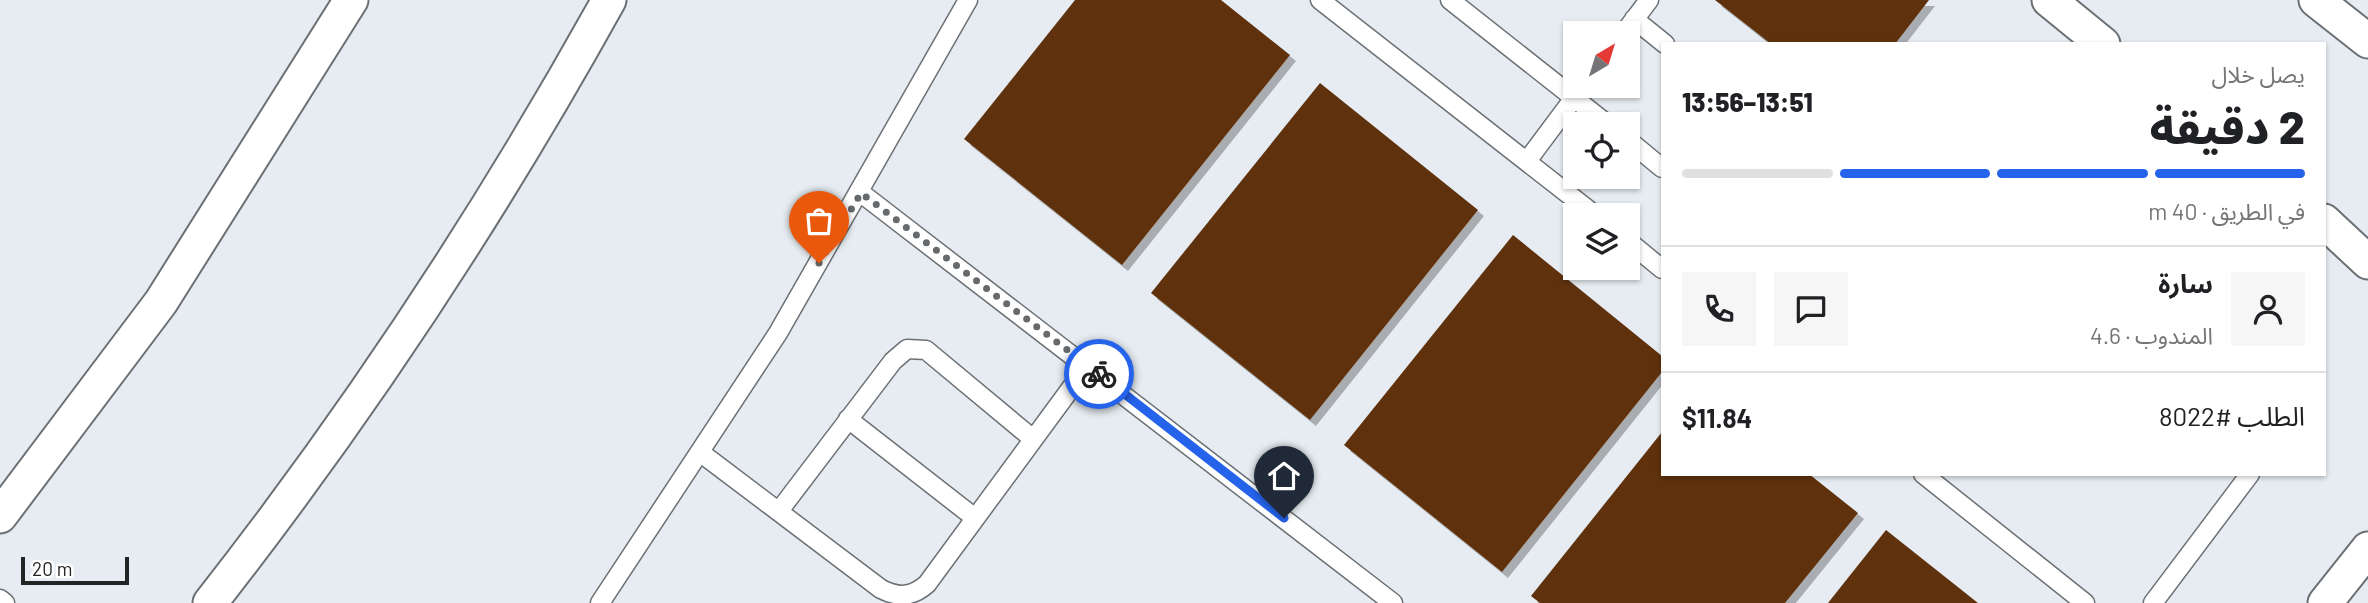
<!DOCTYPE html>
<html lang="ar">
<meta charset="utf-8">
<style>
:root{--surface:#fff;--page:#f6f6f6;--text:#202124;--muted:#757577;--line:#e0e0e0;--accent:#2563eb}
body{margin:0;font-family:Barlow,"Noto Sans Arabic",sans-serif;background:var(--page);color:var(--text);direction:rtl;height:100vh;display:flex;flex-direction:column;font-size:26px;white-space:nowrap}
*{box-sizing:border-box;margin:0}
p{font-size:23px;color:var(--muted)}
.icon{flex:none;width:38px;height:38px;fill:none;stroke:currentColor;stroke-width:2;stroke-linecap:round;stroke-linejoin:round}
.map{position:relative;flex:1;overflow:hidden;direction:ltr}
.drawer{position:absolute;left:1661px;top:42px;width:665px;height:434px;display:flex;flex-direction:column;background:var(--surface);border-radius:0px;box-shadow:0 2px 5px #0004;direction:rtl}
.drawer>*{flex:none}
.needle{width:46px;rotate:38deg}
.buttons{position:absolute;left:1563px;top:21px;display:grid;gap:14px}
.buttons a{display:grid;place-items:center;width:77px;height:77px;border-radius:0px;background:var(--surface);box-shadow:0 2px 5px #0004;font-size:35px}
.scale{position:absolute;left:21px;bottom:18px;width:108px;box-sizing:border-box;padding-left:7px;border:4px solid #222426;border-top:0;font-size:19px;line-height:24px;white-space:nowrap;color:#222426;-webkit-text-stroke:5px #fff;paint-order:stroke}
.pin{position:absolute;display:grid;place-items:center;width:60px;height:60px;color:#fff;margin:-72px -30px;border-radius:50% 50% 50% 0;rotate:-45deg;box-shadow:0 0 7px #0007}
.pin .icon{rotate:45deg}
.courier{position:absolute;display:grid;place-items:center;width:70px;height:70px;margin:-35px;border:5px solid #2563eb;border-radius:50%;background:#fff;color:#222;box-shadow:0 2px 9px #0007}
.head em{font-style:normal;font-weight:800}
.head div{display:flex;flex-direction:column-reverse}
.head{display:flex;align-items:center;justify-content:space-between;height:119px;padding:0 21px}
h1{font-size:46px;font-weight:800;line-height:52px}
.bar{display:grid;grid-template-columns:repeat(4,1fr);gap:10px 7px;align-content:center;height:84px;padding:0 21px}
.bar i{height:9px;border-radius:5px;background:var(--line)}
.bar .active{background:var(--accent)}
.bar p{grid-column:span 4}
.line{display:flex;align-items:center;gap:18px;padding:0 21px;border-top:2px solid var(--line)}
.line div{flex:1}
.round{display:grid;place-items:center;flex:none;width:74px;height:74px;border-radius:0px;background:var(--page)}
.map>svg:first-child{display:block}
.building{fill:#5e3311;filter:url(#shadow)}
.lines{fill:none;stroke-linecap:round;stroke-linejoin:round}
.service-casing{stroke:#6b7074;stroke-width:21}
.minor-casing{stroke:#6b7074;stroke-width:37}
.service{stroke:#fff;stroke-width:18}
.minor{stroke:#fff;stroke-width:33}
.done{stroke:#676a6d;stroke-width:7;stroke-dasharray:0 12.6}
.route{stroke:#2563eb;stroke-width:9}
</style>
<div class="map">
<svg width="2368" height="603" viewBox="0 0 2368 603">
<defs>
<filter id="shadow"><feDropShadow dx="6" dy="6" stdDeviation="0" flood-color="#0004"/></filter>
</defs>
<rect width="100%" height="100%" fill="#e6ecf1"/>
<path class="building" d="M1075 0H1221L1290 55 1122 265 964 139Z
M1715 0H1929L1895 44H1771Z
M1320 83 1478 210 1310 420 1151 293Z
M1513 235 1662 356V372L1502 572 1344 445Z
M1662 432V474H1809L1858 513 1785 603H1540L1531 596Z
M1886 530 1978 603H1828Z"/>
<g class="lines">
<defs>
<path id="service" d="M1320 0 1595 215
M1450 0 1607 124
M1634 19 1665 44
M1624 33 1649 0
M1628 140 1662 168
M1527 161 1583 86
M861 193 1393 603
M1628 241 1662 269
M848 419 975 518
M701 453 881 589C899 598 912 597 927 584L1088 365
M1923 474 2085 603
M779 511 893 361 907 349 926 350 1033 439
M0 599 5 603
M600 603 778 333 968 0
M2153 603 2250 474"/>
<path id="minor" d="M2049 0 2103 44
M2316 0 2368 41
M2324 221 2368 262
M0 516 161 302 351 0
M210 603C359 413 492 211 609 0
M2325 603 2368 549"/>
</defs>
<use href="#service" class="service-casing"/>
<use href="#minor" class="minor-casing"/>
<use href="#service" class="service"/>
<use href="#minor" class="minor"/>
</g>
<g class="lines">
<path class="done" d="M819 263 861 193 1099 374"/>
<path class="route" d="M1099 374 1284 518"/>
</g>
</svg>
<div class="buttons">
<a><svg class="needle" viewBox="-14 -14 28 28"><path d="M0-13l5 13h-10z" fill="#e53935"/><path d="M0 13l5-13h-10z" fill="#757577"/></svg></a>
<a><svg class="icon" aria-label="locate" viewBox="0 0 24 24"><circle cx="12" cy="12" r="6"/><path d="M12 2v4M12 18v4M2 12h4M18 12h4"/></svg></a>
<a><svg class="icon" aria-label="layers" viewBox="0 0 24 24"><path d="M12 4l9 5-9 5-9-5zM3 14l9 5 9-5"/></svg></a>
</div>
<div class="scale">20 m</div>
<div class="pin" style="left:819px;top:263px;background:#ea580c"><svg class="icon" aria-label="bag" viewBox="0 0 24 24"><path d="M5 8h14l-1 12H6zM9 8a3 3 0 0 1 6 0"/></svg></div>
<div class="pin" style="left:1284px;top:518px;background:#1f2937"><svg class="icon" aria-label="home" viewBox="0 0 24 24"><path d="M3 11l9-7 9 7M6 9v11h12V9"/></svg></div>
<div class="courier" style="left:1099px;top:374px"><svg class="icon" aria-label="bike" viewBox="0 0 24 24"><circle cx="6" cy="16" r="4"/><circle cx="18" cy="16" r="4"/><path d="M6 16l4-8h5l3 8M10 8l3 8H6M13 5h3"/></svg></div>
<section class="drawer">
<div class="head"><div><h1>2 دقيقة</h1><p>يصل خلال</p></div><em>13:51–13:56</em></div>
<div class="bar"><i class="active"></i><i class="active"></i><i class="active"></i><i></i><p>في الطريق · 40 m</p></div>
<div class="line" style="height:126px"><a class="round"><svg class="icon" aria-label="person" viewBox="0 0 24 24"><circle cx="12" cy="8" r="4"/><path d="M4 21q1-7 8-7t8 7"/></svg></a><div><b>سارة</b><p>المندوب · 4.6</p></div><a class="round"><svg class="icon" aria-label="chat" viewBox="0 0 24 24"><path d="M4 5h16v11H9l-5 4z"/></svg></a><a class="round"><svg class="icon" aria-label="phone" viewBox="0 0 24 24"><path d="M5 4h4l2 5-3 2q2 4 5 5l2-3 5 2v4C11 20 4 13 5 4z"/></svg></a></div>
<div class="line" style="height:91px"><div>الطلب #8022</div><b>$11.84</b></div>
</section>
</div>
